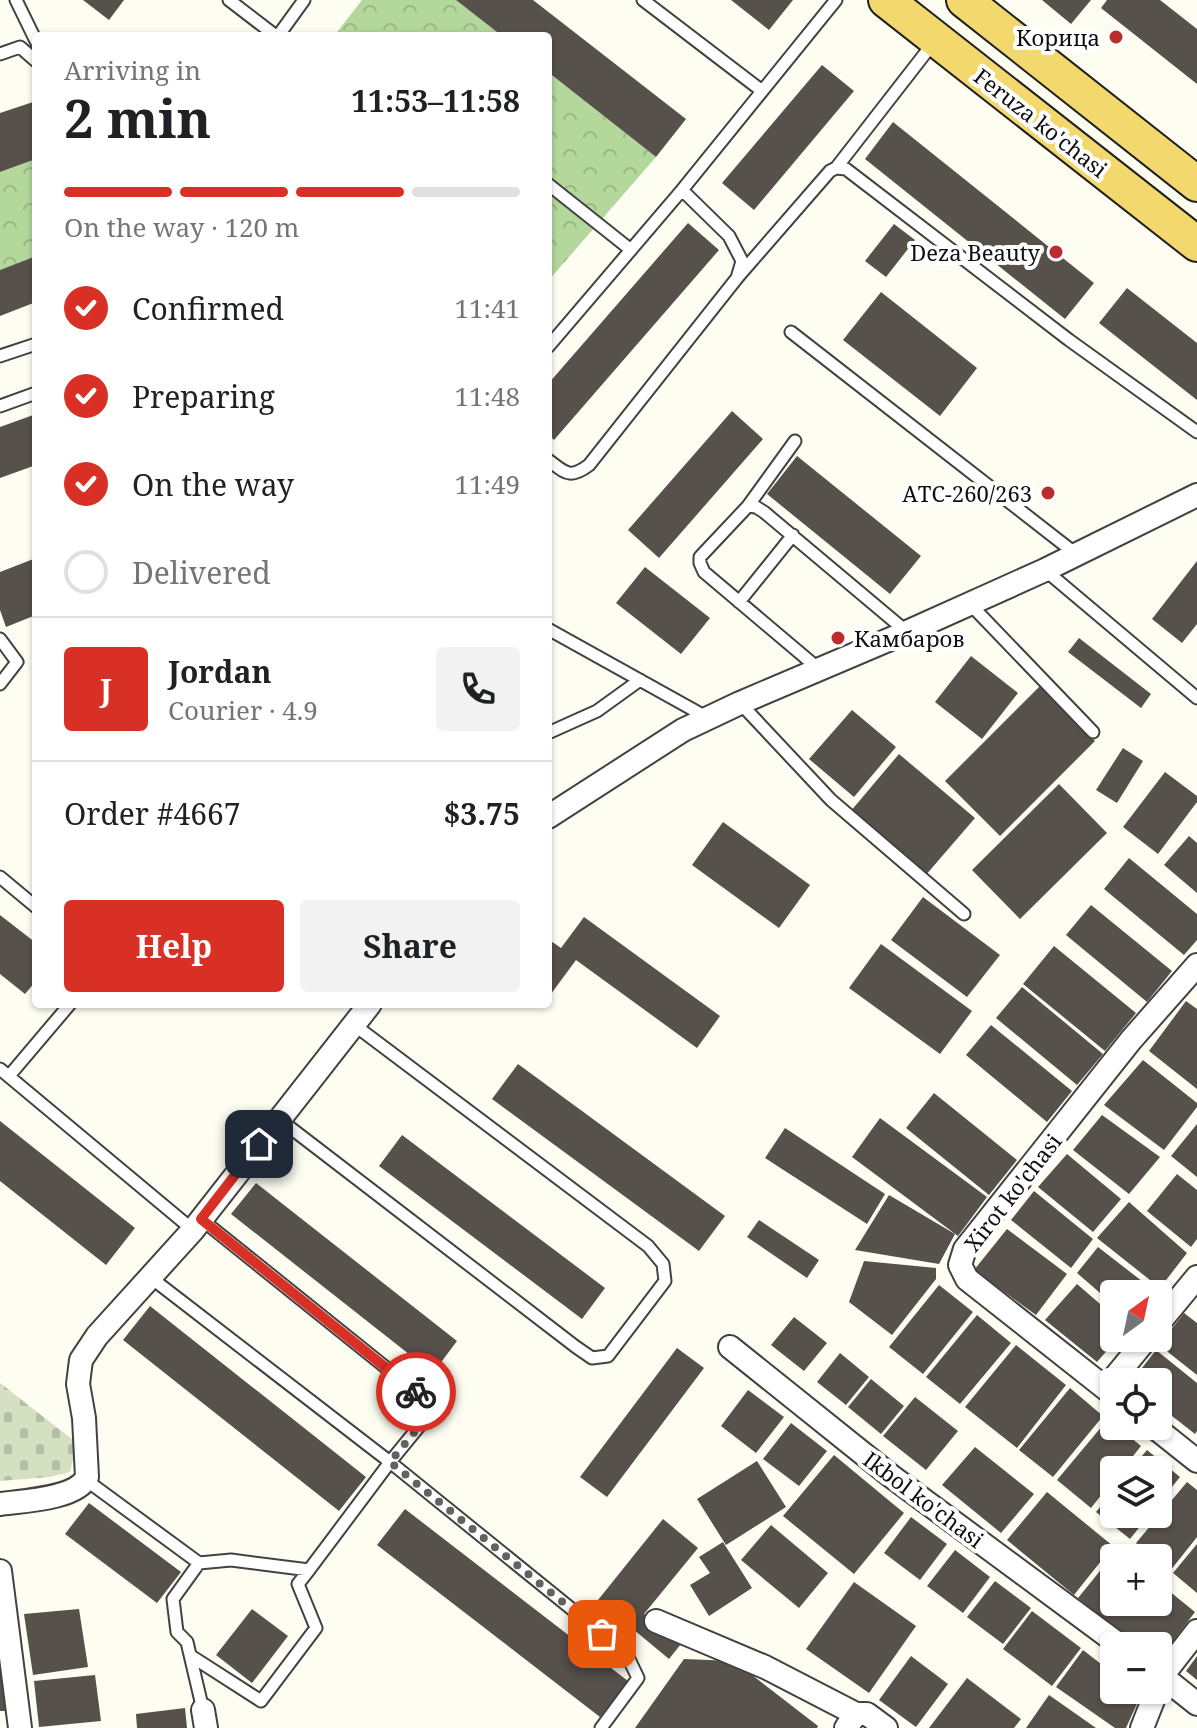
<!DOCTYPE html>
<meta charset="utf-8">
<style>
:root{--surface:#fff;--page:#f2f2f2;--text:#202124;--muted:#757577;--line:#e0e0e0;--accent:#d93025}
body{margin:0;font-family:"Noto Serif",serif;background:var(--page);color:var(--text);height:100vh;display:flex;flex-direction:column;font-size:30px;white-space:nowrap}
*{box-sizing:border-box;margin:0}
p{font-size:26px;color:var(--muted)}
.icon{flex:none;width:44px;height:44px;fill:none;stroke:currentColor;stroke-width:2;stroke-linecap:round;stroke-linejoin:round}
.map{position:relative;flex:1;overflow:hidden}
.panel{position:absolute;left:32px;top:32px;width:520px;height:976px;display:flex;flex-direction:column;background:var(--surface);border-radius:8px;box-shadow:0 2px 6px #0004}
.panel>*{flex:none}
.needle{width:52px;rotate:33deg}
.fabs{position:absolute;left:1100px;top:1280px;display:grid;gap:16px}
.fabs a{display:grid;place-items:center;width:72px;height:72px;border-radius:8px;background:var(--surface);box-shadow:0 2px 6px #0004;font-size:40px}
.pin{position:absolute;display:grid;place-items:center;width:68px;height:68px;color:#fff;margin:-34px;border-radius:16px;box-shadow:0 4px 12px #0006}
.courier{position:absolute;display:grid;place-items:center;width:80px;height:80px;margin:-40px;border:6px solid #d93025;border-radius:50%;background:#fff;color:#222;box-shadow:0 2px 10px #0007}
.head em{font-style:normal;font-weight:700}
.head div{display:flex;flex-direction:column-reverse}
.head{display:flex;align-items:center;justify-content:space-between;height:136px;padding:0 32px}
h1{font-size:52px;font-weight:700;line-height:60px}
.bar{display:grid;grid-template-columns:repeat(4,1fr);gap:12px 8px;align-content:center;height:96px;padding:0 32px}
.bar i{height:10px;border-radius:6px;background:var(--line)}
.bar .active{background:var(--accent)}
.bar p{grid-column:span 4}
.line{display:flex;align-items:center;gap:20px;padding:0 32px;border-top:2px solid var(--line)}
.line div{flex:1}
.round{display:grid;place-items:center;flex:none;width:84px;height:84px;border-radius:8px;background:var(--page)}
ol{padding:0 32px;list-style:none}
li{display:flex;align-items:center;gap:24px;height:88px}
li p{margin-inline-start:auto}
li .icon{padding:8px;border-radius:50%;background:var(--accent);color:#fff;stroke-width:4}
li:last-child{color:var(--muted)}
li i{width:44px;height:44px;border:4px solid var(--line);border-radius:50%}
.cta{display:flex;gap:16px;margin-top:auto;padding:16px 32px}
.cta a{flex:1;height:92px;border-radius:8px;background:var(--accent);color:#fff;font-size:32px;font-weight:700;line-height:92px;text-align:center}
.cta a+a{background:var(--page);color:var(--text)}
.map>svg:first-child{display:block}
.forest{fill:url(#forest-crowns)}
.cemetery{fill:url(#cemetery-stones)}
.building{fill:#57514c}
.lines{fill:none;stroke-linecap:round;stroke-linejoin:round}
.service-casing{stroke:#424242;stroke-width:15}
.minor-casing{stroke:#424242;stroke-width:26}
.primary-casing{stroke:#202020;stroke-width:38}
.service{stroke:#fff;stroke-width:11}
.minor{stroke:#fff;stroke-width:22}
.primary{stroke:#f3d86d;stroke-width:34}
.done{stroke:#63625e;stroke-width:8;stroke-dasharray:0 14.4}
.route{stroke:#d93025;stroke-width:10}
.poi-dot{fill:#bb2c2c;stroke:#fff;stroke-width:3}
.labels{text-anchor:middle;dominant-baseline:central;stroke-width:8;stroke-linejoin:round;paint-order:stroke}
.poi-label{font-size:22px;fill:#0f0f0f;stroke:#fff;text-anchor:end}
.street-label{font-size:22px;fill:#0f0f0f;stroke:#fff}
</style>
<div class="map">
<svg width="1197" height="1728" viewBox="0 0 1197 1728">
<defs>
<pattern id="forest-crowns" width="20" height="18" patternUnits="userSpaceOnUse" patternTransform="scale(2)"><rect width="20" height="18" fill="#b4d89c"/><path d="M2 6a3 3 0 1 1 6 0M12 15a3 3 0 1 1 6 0" fill="none" stroke="#9ab885"/></pattern>
<pattern id="cemetery-stones" width="16" height="16" patternUnits="userSpaceOnUse" patternTransform="scale(2)"><rect width="16" height="16" fill="#d5e0c3"/><path d="M2 7V4a2 2 0 0 1 4 0v3zM10 15v-3a2 2 0 0 1 4 0v3z" fill="#b6bfa6"/></pattern>
</defs>
<rect width="100%" height="100%" fill="#fefdf2"/>
<path class="forest" d="M362 0H456L502 36H334Z
M548 72 656 157 548 281Z
M36 159V256L0 270V172Z"/>
<path class="cemetery" d="M0 1383 77 1443 70 1472 50 1477 0 1481Z"/>
<path class="building" d="M83 0H124L109 20Z
M456 0H533L686 119 656 157 548 72V36H502Z
M731 0H793L769 30Z
M1042 0H1091L1071 24Z
M1107 0H1160L1197 29V84L1101 8Z
M822 65 854 91 754 210 722 183Z
M36 101V159L0 172V113Z
M893 122 1094 283 1065 319 865 159Z
M688 223 719 250 554 440 548 434V384Z
M894 224 915 240 886 277 865 261Z
M36 256V302L0 316V270Z
M1127 288 1197 343V400L1099 323Z
M881 292 977 368 940 416 843 340Z
M732 411 763 439 659 558 628 530Z
M36 414V465L0 478V427Z
M797 456 921 556 890 594 767 494Z
M36 558V615L6 627 0 610V572Z
M1197 561V624L1182 643 1152 619Z
M645 567 710 618 681 654 616 603Z
M1079 638 1151 694 1141 708 1068 652Z
M971 656 1018 693 982 739 935 702Z
M1040 686 1095 741 1000 836 945 781Z
M852 710 896 747 854 797 809 759Z
M1123 748 1143 761 1117 803 1096 790Z
M899 754 975 818 925 876 850 812Z
M1165 772 1197 796V802L1158 854 1123 827Z
M1059 784 1107 833 1020 919 972 870Z
M723 822 810 885 779 928 692 865Z
M1189 836 1197 843V893L1164 865Z
M1129 858 1197 914V940L1184 955 1104 889Z
M923 897 1000 955 967 997 891 940Z
M1091 905 1172 971 1147 1002 1066 935Z
M0 915 36 943V981L25 994 0 974Z
M584 917 720 1016 697 1048 576 960 548 998V939L561 948Z
M881 944 972 1011 940 1054 849 988Z
M1054 946 1136 1013 1105 1051 1023 984Z
M1022 987 1103 1054 1077 1085 996 1018Z
M1186 1001 1197 1009V1089L1149 1051Z
M991 1025 1072 1091 1047 1122 966 1055Z
M1143 1060 1197 1103V1107L1164 1150 1104 1105Z
M518 1064 725 1216 699 1251 492 1099Z
M934 1093 1017 1160 989 1195 906 1128Z
M1102 1115 1160 1157 1129 1194 1073 1150Z
M880 1118 987 1197 958 1236 852 1157Z
M0 1121 135 1228 106 1265 0 1181Z
M1197 1124V1177L1171 1156Z
M785 1128 885 1194 867 1224 765 1158Z
M402 1135 605 1288 582 1319 379 1166Z
M1067 1154 1121 1199 1093 1232 1038 1187Z
M1177 1174 1197 1190V1239L1191 1247 1147 1211Z
M256 1183 457 1341 433 1373 231 1214Z
M1034 1191 1093 1239 1071 1268 1011 1220Z
M889 1195 955 1234 939 1264 855 1250Z
M1129 1202 1187 1253 1160 1288 1097 1238Z
M759 1220 819 1260 807 1278 747 1237Z
M1007 1229 1067 1274 1036 1315 974 1270Z
M1098 1247 1156 1292 1155 1294H1114V1305L1077 1273Z
M864 1261 936 1268V1279L892 1335 849 1302Z
M1077 1284 1114 1316V1338H1118L1097 1362 1045 1320Z
M939 1285 973 1312 923 1374 889 1347Z
M150 1306 366 1477 339 1511 123 1340Z
M1184 1313 1197 1323V1375L1159 1345Z
M977 1315 1011 1343 960 1404 926 1377Z
M794 1317 827 1343 804 1371 771 1345Z
M1016 1345 1066 1385 1017 1448 965 1407Z
M677 1348 704 1368 607 1497 580 1477Z
M1156 1350 1197 1383V1431L1195 1434 1158 1405V1382H1131Z
M840 1353 869 1377 846 1405 817 1382Z
M871 1379 904 1406 881 1434 848 1407Z
M1070 1388 1103 1416 1053 1477 1019 1450Z
M748 1390 784 1417 756 1453 721 1426Z
M915 1397 958 1431 926 1470 883 1436Z
M1108 1419 1114 1423V1426H1117L1141 1446 1122 1470H1114V1479L1091 1508 1057 1480Z
M791 1423 827 1451 799 1486 763 1459Z
M975 1447 1034 1494 1001 1533 942 1485Z
M1147 1450 1180 1477 1158 1504V1470H1130Z
M834 1455 904 1513 854 1574 783 1516Z
M757 1461 786 1507 726 1545 697 1499Z
M1187 1482 1197 1490V1537L1170 1571 1158 1561V1558H1154L1136 1543Z
M1114 1490V1514H1150L1130 1539 1096 1512Z
M1047 1492 1113 1546 1074 1595 1007 1540Z
M89 1503 181 1572 157 1603 65 1534Z
M405 1509 628 1681 600 1717 377 1545Z
M911 1517 947 1544 920 1580 884 1553Z
M663 1519 698 1548 644 1614 681 1644 669 1659 598 1600Z
M771 1525 828 1573 799 1608 741 1560Z
M723 1542 752 1588 709 1616 690 1585 710 1573 699 1557Z
M1197 1544V1593L1173 1573Z
M955 1550 990 1577 963 1613 927 1586Z
M1117 1550 1127 1558H1114V1602H1158V1582L1195 1612 1158 1661V1646H1138L1078 1598Z
M995 1581 1031 1608 1003 1644 967 1617Z
M854 1582 916 1626 869 1693 806 1649Z
M79 1609 88 1667 33 1675 24 1614Z
M252 1609 288 1636 252 1683 216 1655Z
M1032 1611 1081 1648 1052 1686 1003 1649Z
M1083 1650 1114 1674V1690H1134L1141 1695 1126 1728H1115L1056 1687Z
M911 1656 948 1684 916 1727 879 1700Z
M1197 1656V1680L1186 1671Z
M684 1659 734 1661 818 1726 817 1728H635Z
M0 1668H2L6 1711H0Z
M95 1675 101 1721 39 1727 34 1681Z
M967 1678 1021 1719 1014 1728H929Z
M1049 1695 1096 1728H1026Z
M185 1708 187 1728H137L136 1714Z"/>
<g class="lines">
<defs>
<path id="service" d="M16 0 36 41
M229 0 276 36
M643 0 762 91
M278 36 304 0
M0 54 20 47 36 61
M836 168 934 42
M548 184 631 250
M737 278 830 171 836 168 846 169 1069 340 1197 432
M791 332 1076 554
M548 347 682 190 836 0
M0 356 36 344
M0 406 36 393
M548 460C565 472 569 480 589 465L737 278 742 261 729 236 682 190
M748 506 795 441
M1045 570 1197 698
M739 602 793 535
M970 604 1093 732
M548 629 708 718
M0 639 17 662 0 684
M820 670 704 572 700 563V557L748 506 756 507 764 512 907 632
M740 703 831 800 964 914
M548 733 597 711 640 680
M0 877 36 907
M0 1069 193 1230
M9 1076 70 1004
M279 1119 576 1347 592 1358 608 1356 665 1281 663 1264 648 1246 353 1024
M150 1277 390 1462 626 1653 638 1678 601 1728
M86 1480 199 1563 173 1599 177 1632 187 1642 203 1710
M199 1563 231 1560 309 1570 390 1462 435 1407 201 1219
M191 1656 261 1701 316 1628 298 1584 309 1570"/>
<path id="minor" d="M548 817 683 730 740 703 907 632 1045 570 1197 495
M1158 1324 1197 1277
M730 1347 891 1476 1121 1646
M1106 1388 1147 1338
M1114 1395 967 1279 960 1265 965 1249 1131 1040 1197 965
M1153 1426 1197 1461
M0 1504C22 1501 77 1499 87 1477L84 1418 78 1384 81 1360 97 1336 193 1230 370 1004
M0 1571 20 1728
M656 1621 765 1667 856 1714 846 1728
M1158 1673 1197 1704
M1158 1687 1162 1676 1197 1631
M203 1710 206 1728
M856 1714H867L886 1728
M1142 1728 1157 1690"/>
<path id="primary" d="M886 0 1197 244
M964 0 1197 184"/>
</defs>
<use href="#service" class="service-casing"/>
<use href="#minor" class="minor-casing"/>
<use href="#primary" class="primary-casing"/>
<use href="#service" class="service"/>
<use href="#minor" class="minor"/>
<use href="#primary" class="primary"/>
</g>
<g class="lines">
<path class="done" d="M416 1392 435 1407 390 1462 602 1634"/>
<path class="route" d="M259 1144 201 1219 416 1392"/>
</g>
<g class="poi-dot">
<circle cx="1116" cy="37" r="8"/>
<circle cx="1056" cy="252" r="8"/>
<circle cx="1048" cy="493" r="8"/>
<circle cx="838" cy="638" r="8"/>
</g>
<g class="labels">
<g class="poi-label">
<text x="1100" y="37">Корица</text>
<text x="1040" y="252">Deza Beauty</text>
<text x="1032" y="493">АТС-260/263</text>
<text x="854" y="638" text-anchor="start">Камбаров</text>
</g>
<g class="street-label">
<text transform="translate(1041 122) rotate(38)">Feruza ko'chasi</text>
<text transform="translate(1012 1192) rotate(-52)">Xirot ko'chasi</text>
<text transform="translate(924 1499) rotate(37)">Ikbol ko'chasi</text>
</g>
</g>
</svg>
<div class="fabs">
<a><svg class="needle" viewBox="-14 -14 28 28"><path d="M0-13l5 13h-10z" fill="#e53935"/><path d="M0 13l5-13h-10z" fill="#757577"/></svg></a>
<a><svg class="icon" aria-label="locate" viewBox="0 0 24 24"><circle cx="12" cy="12" r="6"/><path d="M12 2v4M12 18v4M2 12h4M18 12h4"/></svg></a>
<a><svg class="icon" aria-label="layers" viewBox="0 0 24 24"><path d="M12 4l9 5-9 5-9-5zM3 14l9 5 9-5"/></svg></a>
<a>+</a>
<a>−</a>
</div>
<div class="pin" style="left:602px;top:1634px;background:#ea580c"><svg class="icon" aria-label="bag" viewBox="0 0 24 24"><path d="M5 8h14l-1 12H6zM9 8a3 3 0 0 1 6 0"/></svg></div>
<div class="pin" style="left:259px;top:1144px;background:#1f2937"><svg class="icon" aria-label="home" viewBox="0 0 24 24"><path d="M3 11l9-7 9 7M6 9v11h12V9"/></svg></div>
<div class="courier" style="left:416px;top:1392px"><svg class="icon" aria-label="bike" viewBox="0 0 24 24"><circle cx="6" cy="16" r="4"/><circle cx="18" cy="16" r="4"/><path d="M6 16l4-8h5l3 8M10 8l3 8H6M13 5h3"/></svg></div>
<section class="panel">
<div class="head"><div><h1>2 min</h1><p>Arriving in</p></div><em>11:53–11:58</em></div>
<div class="bar"><i class="active"></i><i class="active"></i><i class="active"></i><i></i><p>On the way · 120 m</p></div>
<ol>
<li><svg class="icon" aria-label="check" viewBox="0 0 24 24"><path d="M5 12l5 5 9-10"/></svg>Confirmed<p>11:41</p></li>
<li><svg class="icon" aria-label="check" viewBox="0 0 24 24"><path d="M5 12l5 5 9-10"/></svg>Preparing<p>11:48</p></li>
<li><svg class="icon" aria-label="check" viewBox="0 0 24 24"><path d="M5 12l5 5 9-10"/></svg>On the way<p>11:49</p></li>
<li><i></i>Delivered</li>
</ol>
<div class="line" style="height:144px"><b class="round" style="background:var(--accent);color:#fff">J</b><div><b>Jordan</b><p>Courier · 4.9</p></div><a class="round"><svg class="icon" aria-label="phone" viewBox="0 0 24 24"><path d="M5 4h4l2 5-3 2q2 4 5 5l2-3 5 2v4C11 20 4 13 5 4z"/></svg></a></div>
<div class="line" style="height:104px"><div>Order #4667</div><b>$3.75</b></div>
<div class="cta"><a>Help</a><a>Share</a></div>
</section>
</div>
